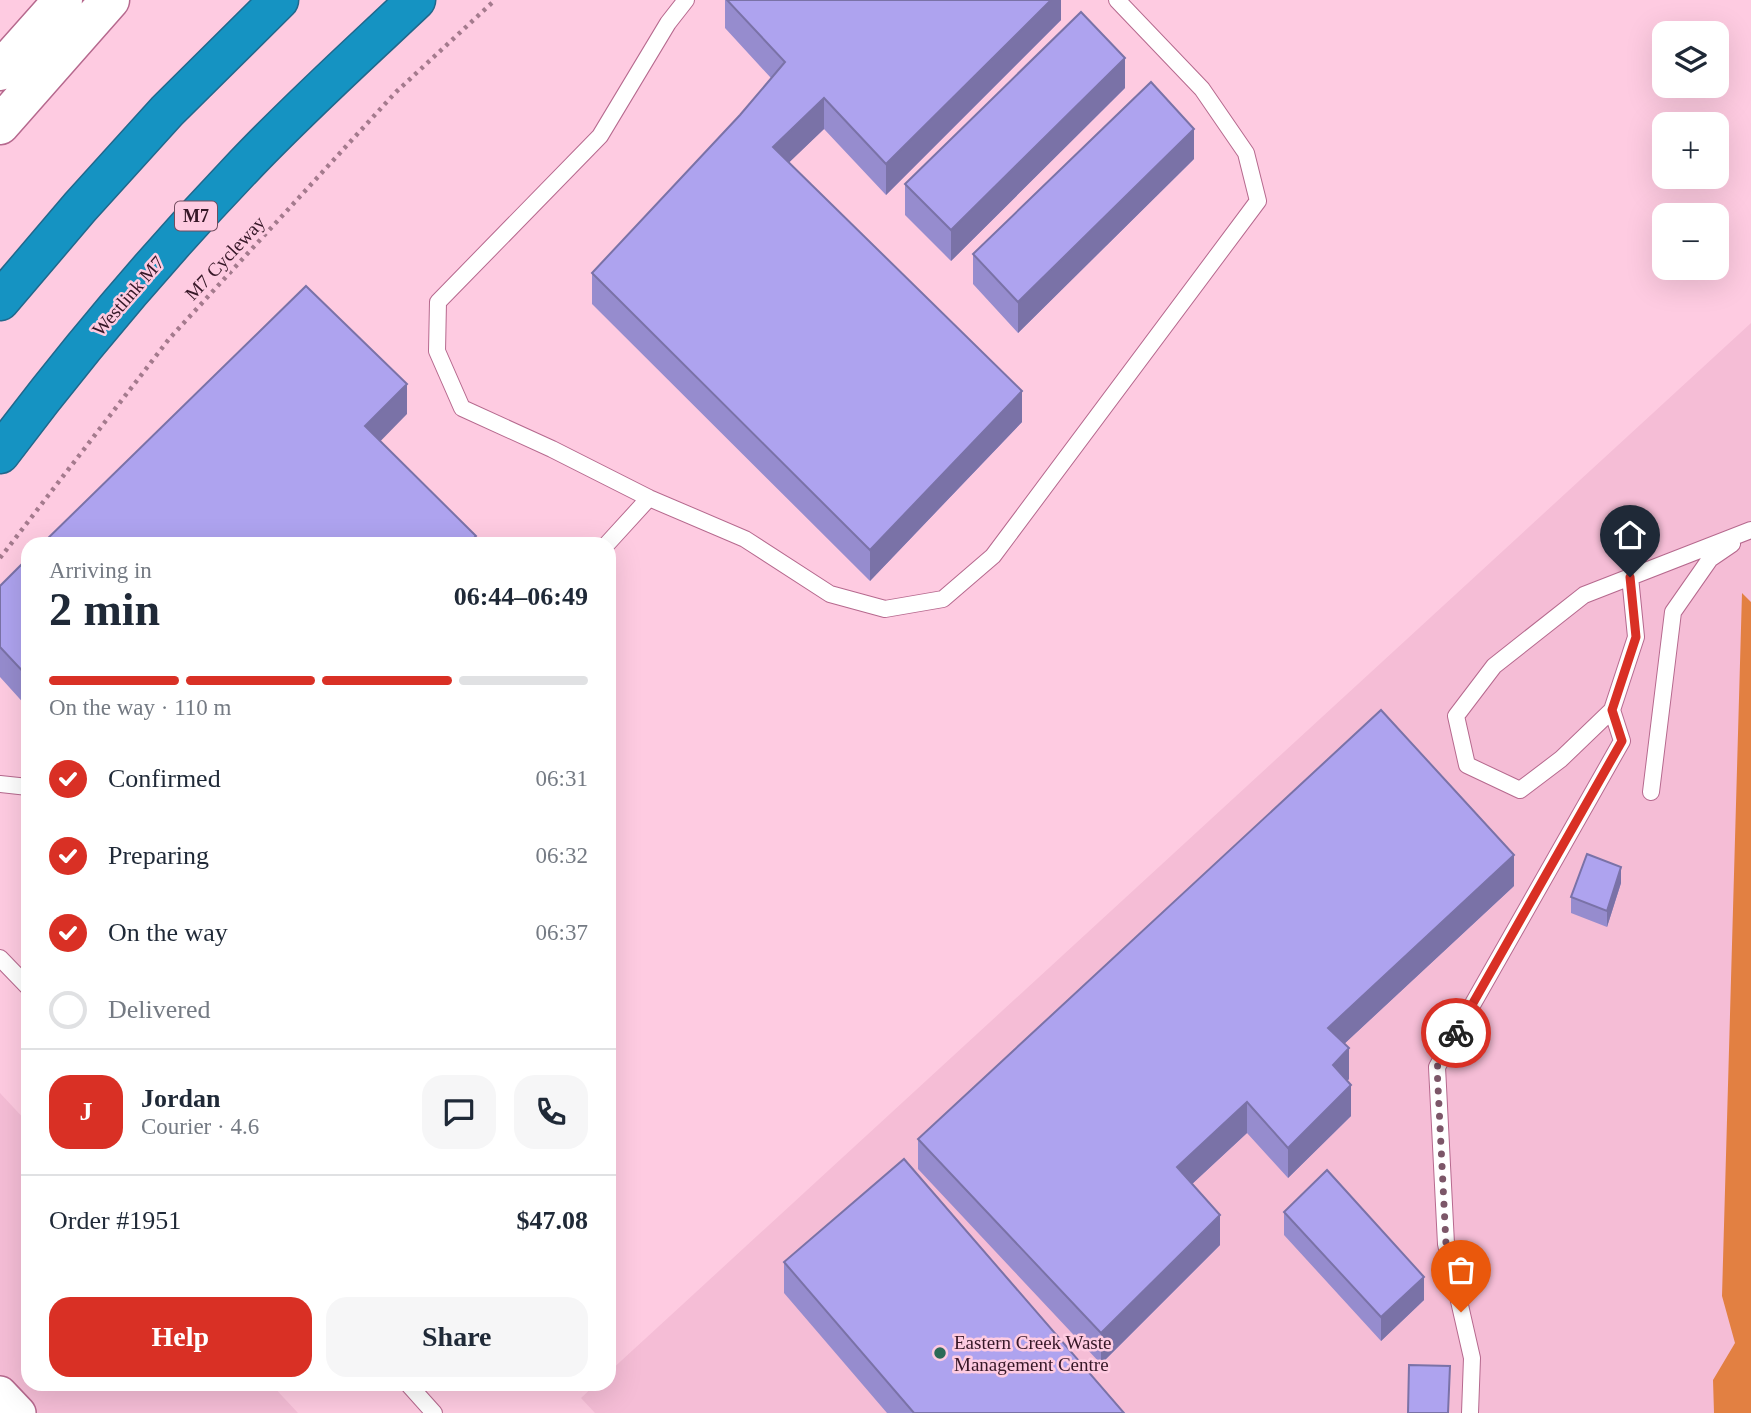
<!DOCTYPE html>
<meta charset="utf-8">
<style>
:root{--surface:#fff;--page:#f6f6f7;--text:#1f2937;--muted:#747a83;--line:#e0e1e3;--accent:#d93025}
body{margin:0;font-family:"Times New Roman",serif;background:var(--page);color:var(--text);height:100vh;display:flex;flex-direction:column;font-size:26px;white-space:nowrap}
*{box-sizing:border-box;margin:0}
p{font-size:23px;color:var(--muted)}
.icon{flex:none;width:38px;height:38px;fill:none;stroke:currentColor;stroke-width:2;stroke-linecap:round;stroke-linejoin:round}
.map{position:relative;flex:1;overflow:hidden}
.drawer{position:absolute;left:21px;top:537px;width:595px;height:854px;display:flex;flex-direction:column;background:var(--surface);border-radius:21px;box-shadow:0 7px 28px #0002}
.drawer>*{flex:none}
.tools{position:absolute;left:1652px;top:21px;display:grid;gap:14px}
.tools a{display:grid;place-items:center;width:77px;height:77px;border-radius:14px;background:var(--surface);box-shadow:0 7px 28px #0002;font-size:35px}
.pin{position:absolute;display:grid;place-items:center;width:60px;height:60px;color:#fff;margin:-72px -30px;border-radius:50% 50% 50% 0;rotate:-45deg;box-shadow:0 0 7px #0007}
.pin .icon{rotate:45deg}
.courier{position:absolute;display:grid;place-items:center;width:70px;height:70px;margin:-35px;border:5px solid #d93025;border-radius:50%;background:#fff;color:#222;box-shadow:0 2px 9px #0007}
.head em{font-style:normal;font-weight:800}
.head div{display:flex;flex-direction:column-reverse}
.head{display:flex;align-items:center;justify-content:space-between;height:119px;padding:0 28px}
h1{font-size:46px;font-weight:800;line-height:52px}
.bar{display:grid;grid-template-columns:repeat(4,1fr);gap:10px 7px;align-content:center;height:84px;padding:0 28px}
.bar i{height:9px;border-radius:5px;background:var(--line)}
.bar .on{background:var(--accent)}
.bar p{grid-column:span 4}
.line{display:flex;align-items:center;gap:18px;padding:0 28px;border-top:2px solid var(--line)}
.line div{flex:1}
.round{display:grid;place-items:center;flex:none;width:74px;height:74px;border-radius:21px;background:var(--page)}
ol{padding:0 28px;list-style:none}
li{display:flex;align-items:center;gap:21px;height:77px}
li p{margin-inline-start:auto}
li .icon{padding:7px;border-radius:50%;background:var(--accent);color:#fff;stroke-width:4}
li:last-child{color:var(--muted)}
li i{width:38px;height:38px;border:4px solid var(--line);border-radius:50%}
.cta{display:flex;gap:14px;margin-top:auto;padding:14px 28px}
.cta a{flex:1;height:80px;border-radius:21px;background:var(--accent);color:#fff;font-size:28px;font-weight:800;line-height:80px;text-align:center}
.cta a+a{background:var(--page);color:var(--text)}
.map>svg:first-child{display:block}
.built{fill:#f5bdd6}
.forest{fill:#e28042}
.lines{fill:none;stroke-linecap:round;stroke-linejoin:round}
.service-casing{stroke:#b6698e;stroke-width:18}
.minor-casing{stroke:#b6698e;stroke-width:36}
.secondary-casing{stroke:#b6698e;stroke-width:41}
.motorway-casing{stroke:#21688c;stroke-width:41}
.path{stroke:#a47a8d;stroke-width:4.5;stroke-dasharray:3.5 5;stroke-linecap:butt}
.service{stroke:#fff;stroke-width:16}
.minor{stroke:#fff;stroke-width:33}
.secondary{stroke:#fff;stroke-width:38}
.motorway{stroke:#1593c2;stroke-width:38}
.wall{fill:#968cce}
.shaded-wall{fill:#7a72a7}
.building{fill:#aea3ef;stroke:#7a72a7;stroke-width:2}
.done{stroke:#7c5668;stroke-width:7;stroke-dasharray:0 12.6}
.route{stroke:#d93025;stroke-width:9}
.poi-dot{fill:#2c6a57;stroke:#fecbe1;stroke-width:2.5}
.labels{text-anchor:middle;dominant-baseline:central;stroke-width:5;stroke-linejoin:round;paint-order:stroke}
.shield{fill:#fecbe1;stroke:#724d5f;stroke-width:2}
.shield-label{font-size:18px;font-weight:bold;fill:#361727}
.street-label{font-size:19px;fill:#361727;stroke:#fecbe1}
.poi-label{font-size:19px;fill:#361727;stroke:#fecbe1;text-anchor:start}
</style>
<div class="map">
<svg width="1751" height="1413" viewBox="0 0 1751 1413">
<rect width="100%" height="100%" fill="#fecbe1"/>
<path class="built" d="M1751 323V1413H595L581 1398 596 1384H609V1372Z
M0 1093 28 1123V1384H271L298 1413H0Z"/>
<path class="forest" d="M1742 593 1751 602V1413H1714L1713 1380 1735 1343 1722 1296Z"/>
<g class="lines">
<defs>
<path id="service" d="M686 0 668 23 600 136 438 302 437 351 462 408 552 449 649 498 745 539 830 594 885 609 943 599 993 556 1258 201 1246 153 1202 89 1117 0
M607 544 649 498
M1630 577 1636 637 1612 710 1561 759 1520 790 1467 765 1456 716 1494 666 1584 595 1751 530
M0 784 28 787
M1651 792 1673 612 1710 559 1732 544
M0 958 28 987
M408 1384 434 1413
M1470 1413 1472 1358 1446 1244 1437 1067 1622 741 1612 710"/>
<path id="minor" d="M0 1393 19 1413"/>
<path id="secondary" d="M0 71 63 0
M0 125 110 0"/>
<path id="motorway" d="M0 301 80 207 167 111 279 0
M0 454C75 354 157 257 244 166 299 108 358 55 416 0"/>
</defs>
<use href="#service" class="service-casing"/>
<use href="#minor" class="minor-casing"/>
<use href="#secondary" class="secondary-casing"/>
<use href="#motorway" class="motorway-casing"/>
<path class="path" d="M0 558 169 339 396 92 495 0"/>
<use href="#service" class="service"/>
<use href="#minor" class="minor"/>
<use href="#secondary" class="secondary"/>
<use href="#motorway" class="motorway"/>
</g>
<path class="wall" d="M725 0H1061V20L886 195 824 129 789 162 1022 422 870 581 592 304V273L740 115 771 78 725 28Z
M1125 88 951 261 905 215V184Z
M1194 159 1018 333 973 284V254Z
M28 558V708L0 677V586Z
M1621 883 1607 927 1571 913V897Z
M1514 886 1344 1044 1349 1079 1347 1081 1351 1116 1288 1178 1247 1133 1192 1184 1220 1245 1101 1364 918 1169V1139Z
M1284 1212 1424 1300 1381 1341 1284 1235Z
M784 1262 1124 1413H887L784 1293Z"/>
<path class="shaded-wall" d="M1051 0H1061V20L886 195V164Z
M1125 58V88L951 261V230Z
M824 98V129L773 178V147Z
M1194 129V159L1018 333V302Z
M407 384V414L365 457V426Z
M1022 391V422L870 581V550Z
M476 536V544H468Z
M1514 855V886L1328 1059V1028Z
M1621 867V883L1607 927V911Z
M1349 1048V1079L1333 1095V1065Z
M1351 1085V1116L1288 1178V1148Z
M1247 1102V1133L1177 1198V1167Z
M1220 1215V1245L1101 1364V1333Z
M1424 1277V1300L1381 1341V1317Z"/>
<path class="building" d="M727 0H1051L886 164 824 98 773 147 1022 391 870 550 592 273 740 115 785 62Z
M1081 12 1125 58 951 230 905 184Z
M1151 82 1194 129 1018 302 973 254Z
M306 286 407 384 365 426 476 536 468 544H42Z
M28 558V677L0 647V586Z
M1381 710 1514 855 1328 1028 1349 1048 1333 1065 1351 1085 1288 1148 1247 1102 1177 1167 1220 1215 1101 1333 918 1139Z
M1587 854 1621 867 1607 911 1571 897Z
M904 1159 1124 1413H914L784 1262Z
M1327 1170 1424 1277 1381 1317 1284 1212Z
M1409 1365 1450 1366 1448 1413H1408Z"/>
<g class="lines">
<path class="done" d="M1456 1033 1437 1067 1446 1244 1461 1312"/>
<path class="route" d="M1456 1033 1622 741 1612 710 1636 637 1630 577"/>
</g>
<circle class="poi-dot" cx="940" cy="1353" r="7"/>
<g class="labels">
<rect class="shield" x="175" y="201.5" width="42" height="29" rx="5"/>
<g class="shield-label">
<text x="196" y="216">M7</text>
</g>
<g class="street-label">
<text transform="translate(225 258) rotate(-47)">M7 Cycleway</text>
<text transform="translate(128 296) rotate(-49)">Westlink M7</text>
</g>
<g class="poi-label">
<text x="954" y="1342">Eastern Creek Waste<tspan x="954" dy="22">Management Centre</tspan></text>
</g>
</g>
</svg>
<div class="tools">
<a><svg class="icon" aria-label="layers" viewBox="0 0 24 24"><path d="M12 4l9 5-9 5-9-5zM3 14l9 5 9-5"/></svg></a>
<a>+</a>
<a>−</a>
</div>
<div class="pin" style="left:1461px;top:1312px;background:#ea580c"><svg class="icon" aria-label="bag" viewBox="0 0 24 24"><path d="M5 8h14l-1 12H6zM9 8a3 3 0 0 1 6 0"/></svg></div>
<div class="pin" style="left:1630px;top:577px;background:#1f2937"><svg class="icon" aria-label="home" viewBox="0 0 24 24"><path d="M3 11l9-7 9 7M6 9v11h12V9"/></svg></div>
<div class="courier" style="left:1456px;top:1033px"><svg class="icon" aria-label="bike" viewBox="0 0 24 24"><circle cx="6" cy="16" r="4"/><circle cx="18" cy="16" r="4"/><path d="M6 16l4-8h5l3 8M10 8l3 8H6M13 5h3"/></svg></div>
<section class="drawer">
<div class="head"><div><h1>2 min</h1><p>Arriving in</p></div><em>06:44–06:49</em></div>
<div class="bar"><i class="on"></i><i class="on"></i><i class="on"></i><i></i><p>On the way · 110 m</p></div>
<ol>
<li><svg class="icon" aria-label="check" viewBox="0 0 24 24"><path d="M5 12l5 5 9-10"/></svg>Confirmed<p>06:31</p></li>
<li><svg class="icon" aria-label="check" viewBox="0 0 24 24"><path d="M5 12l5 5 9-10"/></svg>Preparing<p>06:32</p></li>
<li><svg class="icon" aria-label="check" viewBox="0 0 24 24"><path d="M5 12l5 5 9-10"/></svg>On the way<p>06:37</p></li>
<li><i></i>Delivered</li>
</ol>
<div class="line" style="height:126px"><b class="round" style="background:var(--accent);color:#fff">J</b><div><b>Jordan</b><p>Courier · 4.6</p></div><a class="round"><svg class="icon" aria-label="chat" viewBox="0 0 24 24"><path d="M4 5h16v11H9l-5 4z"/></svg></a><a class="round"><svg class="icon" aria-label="phone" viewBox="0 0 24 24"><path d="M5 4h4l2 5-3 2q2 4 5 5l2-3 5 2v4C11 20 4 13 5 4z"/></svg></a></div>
<div class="line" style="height:91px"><div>Order #1951</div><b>$47.08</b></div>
<div class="cta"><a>Help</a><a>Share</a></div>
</section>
</div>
